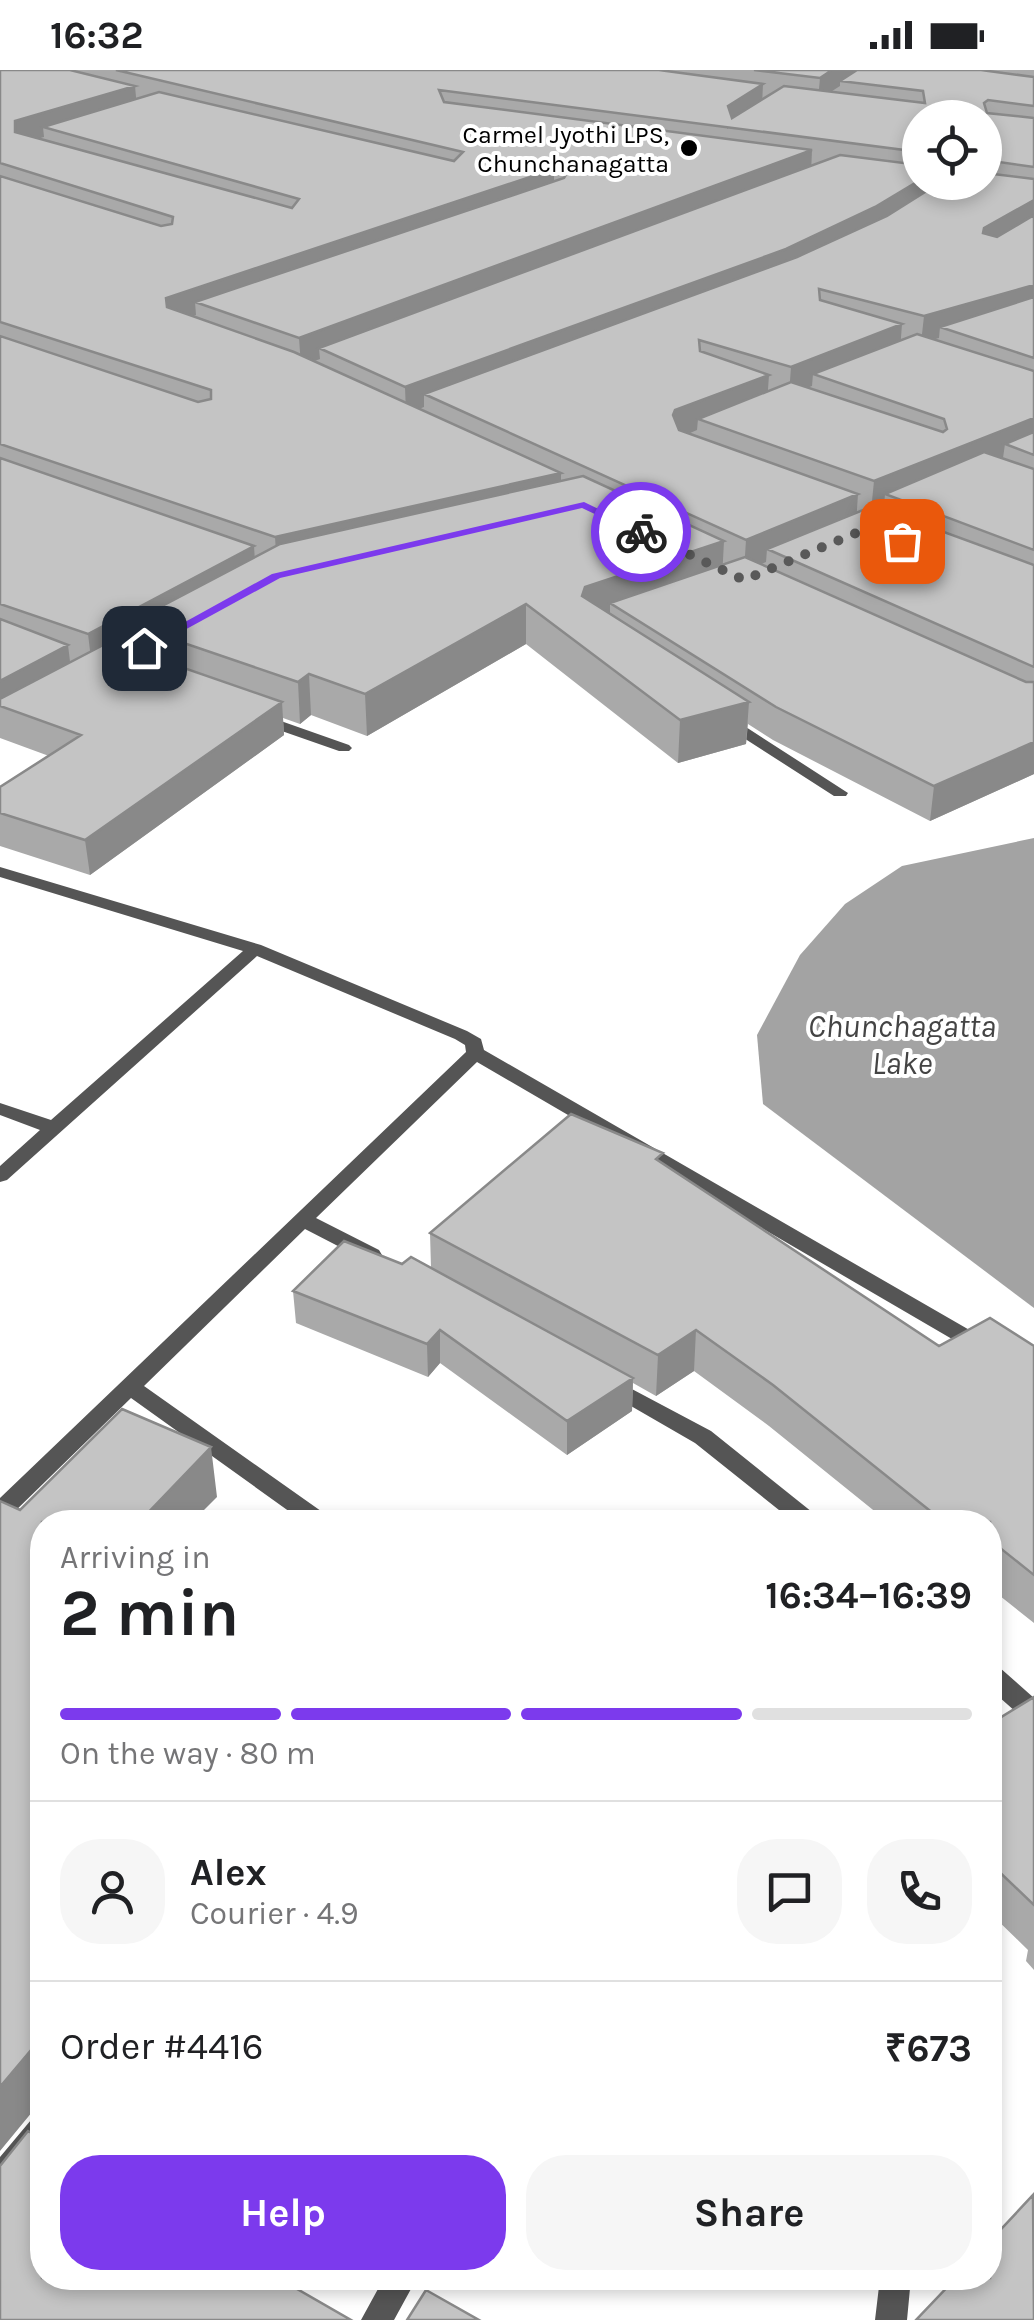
<!DOCTYPE html>
<meta charset="utf-8">
<style>
:root{--surface:#fff;--page:#f6f6f6;--text:#202124;--muted:#757577;--line:#e0e0e0;--accent:#7c3aed}
body{margin:0;font-family:Karla,sans-serif;background:var(--page);color:var(--text);height:100vh;display:flex;flex-direction:column;font-size:38px;white-space:nowrap}
*{box-sizing:border-box;margin:0}
p{font-size:32px;color:var(--muted)}
.icon{flex:none;width:55px;height:55px;fill:none;stroke:currentColor;stroke-width:2;stroke-linecap:round;stroke-linejoin:round}
.map{position:relative;flex:1;overflow:hidden}
.side{position:absolute;left:30px;top:1440px;width:972px;height:780px;display:flex;flex-direction:column;background:var(--surface);border-radius:40px;box-shadow:0 5px 15px #0003}
.side>*{flex:none}
.tools{position:absolute;left:902px;top:30px;display:grid;gap:20px}
.tools a{display:grid;place-items:center;width:100px;height:100px;border-radius:50%;background:var(--surface);box-shadow:0 5px 15px #0003;font-size:50px}
.pin{position:absolute;display:grid;place-items:center;width:85px;height:85px;color:#fff;margin:-42px;border-radius:20px;box-shadow:0 5px 15px #0006}
.courier{position:absolute;display:grid;place-items:center;width:100px;height:100px;margin:-50px;border:8px solid #7c3aed;border-radius:50%;background:#fff;color:#222;box-shadow:0 2px 12px #0007}
.head em{font-style:normal;font-weight:700}
.head div{display:flex;flex-direction:column-reverse}
.head{display:flex;align-items:center;justify-content:space-between;height:170px;padding:0 30px}
h1{font-size:65px;font-weight:700;line-height:75px}
.bar{display:grid;grid-template-columns:repeat(4,1fr);gap:15px 10px;align-content:center;height:120px;padding:0 30px}
.bar i{height:12px;border-radius:8px;background:var(--line)}
.bar .selected{background:var(--accent)}
.bar p{grid-column:span 4}
.line{display:flex;align-items:center;gap:25px;padding:0 30px;border-top:2px solid var(--line)}
.line div{flex:1}
.round{display:grid;place-items:center;flex:none;width:105px;height:105px;border-radius:40px;background:var(--page)}
.button{display:flex;gap:20px;margin-top:auto;padding:20px 30px}
.button a{flex:1;height:115px;border-radius:40px;background:var(--accent);color:#fff;font-size:40px;font-weight:700;line-height:115px;text-align:center}
.button a+a{background:var(--page);color:var(--text)}
.status{display:flex;justify-content:space-between;align-items:center;height:70px;padding:0 50px;background:var(--surface);direction:ltr}
.status svg{height:28px;fill:currentColor}
.map>svg:first-child{display:block}
.water{fill:#a3a3a3}
.lines{fill:none;stroke-linecap:round;stroke-linejoin:round}
.street{fill:#555;fill-rule:evenodd}
.wall{fill:#a9a9a9;fill-rule:evenodd}
.shaded-wall{fill:#898989}
.building{fill:#c4c4c4;stroke:#898989;stroke-width:2.5}
.route{fill:#7c3aed}
.done{stroke:#595959;stroke-width:10;stroke-dasharray:0 18}
.poi-dot{fill:#000;stroke:#fff;stroke-width:4}
.labels{text-anchor:middle;dominant-baseline:central;stroke-width:8;stroke-linejoin:round;paint-order:stroke}
.far-poi-label{font-size:25px;fill:#000;stroke:#fff;text-anchor:end}
.water-label{font-size:32px;font-style:italic;fill:#444;stroke:#fff}
</style>
<div class="status"><b>16:32</b><svg viewBox="0 0 49 12"><path d="M0 12V9h3v3zM5 12V6h3v6zM10 12V3h3v9zM15 12V0h3v12zM26 1h20v11H26zM47 4h2v5h-2z"/></svg></div>
<div class="map">
<svg width="1034" height="2250" viewBox="0 0 1034 2250">
<rect width="100%" height="100%" fill="#fff"/>
<path class="water" d="M1034 768V1238L763 1034 757 965 800 885 845 834 902 796Z"/>
<g class="lines">
<path class="street" d="M261 644 349 675 352 678 349 681H339L256 652 253 649Z
M727 646 732 648 848 723 846 726H834L722 654V648Z
M0 797 261 875 467 961 481 969 484 980 992 1273 995 1278 984 1285 976 1283 477 992 316 1148 379 1180 382 1185 379 1190H365L305 1159 144 1316 328 1446 331 1452H304L131 1328 8 1448 0 1450V1428L466 982 465 975 455 969 257 886 7 1110 0 1112V1096L40 1060 0 1045V1033L51 1050 243 881 0 807Z
M613 1309 711 1361 817 1446 820 1452H794L695 1373 605 1321 602 1316 605 1311Z
M990 1594 999 1597 1034 1628V1653L1025 1650 990 1619Z
M42 2046V2082L11 2120 0 2124V2087L31 2050Z
M384 2208H417L394 2250H361Z
M880 2208H911L907 2250H875Z"/>
</g>
<path class="wall" d="M0 0H1034V704L930 751 773 670 748 654 746 674 678 693 526 574 367 666 311 645 300 654 283 648 284 665 90 805 0 776V717L49 686 0 668ZM920 48H985V112L938 114V112H920Z
M662 1093 939 1276H1034V1553L990 1518V1452H888L769 1356 694 1301 656 1326 633 1313 632 1341 567 1385 440 1293 428 1307 296 1253 293 1221 402 1194 431 1198 430 1163Z
M1034 1627V1900L1026 1891 1028 1880 990 1843V1654Z"/>
<path class="shaded-wall" d="M832 0H859L840 11V16L818 30 820 8Z
M763 14 762 36 727 59 728 36Z
M135 16 137 38 43 57 44 67 18 74 15 62V51Z
M812 80 811 104 319 278 320 289 301 296 299 268Z
M554 99V123L195 232 196 245 168 255 166 228Z
M920 110V112H938L937 120 873 161 424 324V337L406 344 405 317Z
M1034 130V154L981 184 984 158Z
M1034 215V241L940 257 939 268 921 273 924 246Z
M902 254 900 281 813 304 812 316 789 325 791 297Z
M769 305 767 333 698 349 697 360 674 370 673 345 675 340Z
M1034 348V376L1005 374 1003 388 885 424 884 436 871 441 874 411Z
M561 403V433L277 498 275 467Z
M858 424 856 454 767 479 766 492 744 501 746 470Z
M724 471 722 509 610 533V548L582 526 585 517Z
M254 476 256 508 128 554 130 576 92 597 88 564Z
M526 534V574L367 666 365 624Z
M68 575 72 608 0 636V611Z
M309 604 311 645 300 654 298 612Z
M282 632 284 665 90 805 85 770Z
M749 632 746 674 678 693 680 650Z
M1034 672V704L930 751 934 716Z
M440 1260V1293L428 1307 427 1274Z
M696 1260 694 1301 656 1326 658 1285Z
M633 1308 632 1341 567 1385V1351Z
M211 1377 217 1427 192 1452H139Z
M42 1967V2030L0 2081V2017Z"/>
<path class="building" d="M0 0H70L135 16 15 51V62L292 138 299 129 43 57 159 22 454 91 463 82 116 0H659L763 14 728 36 732 48 784 16 925 33 923 21 840 11 857 0H981L1034 7V36L988 30 984 33 987 43 1034 48V97L985 90V48H920V82L439 20 444 32 812 80 299 268 195 232 564 108 567 103 554 99 166 228 167 237 294 282 561 403 275 467 0 374V266L198 332 211 329V320L0 252V106L161 156 172 154 173 147 0 93Z
M754 0H832L820 8Z
M840 85 920 95V110L875 137 786 179 405 317 319 278Z
M985 103 1034 109V130L984 158 983 163 997 167 1034 145V215L924 246 819 219 820 230 902 254 791 297 699 270 700 281 769 305 675 340 673 345 679 360 858 424 746 470 424 324 797 187 887 146 941 112H985Z
M1034 227V288L940 257Z
M917 264 1034 301V348L874 411 698 349 791 312 943 362 947 359 944 349 813 304Z
M1034 362V385L1005 374Z
M984 382 1034 399V480L885 424Z
M0 388 254 476 88 564 0 534Z
M583 406 724 471 585 517 582 526 749 632 680 650 526 534 365 624 309 604 298 612 128 554 280 474Z
M873 436 1034 495V597L767 479Z
M745 487 1026 612H1034V672L934 716 776 637 610 533Z
M0 549 68 575 0 611Z
M109 572 282 632 85 770 0 743V717L81 665 0 636V629Z
M571 1044 663 1083 656 1089 939 1276 990 1248 1034 1276V1505L990 1470V1452H967L960 1447 951 1452H944L773 1315 696 1260 658 1285 430 1163Z
M344 1171 402 1194 411 1187 633 1308 567 1351 440 1260 427 1274 293 1221Z
M122 1339 211 1377 139 1452H42V1967L0 2017V1431L20 1440Z
M1034 1627V1835L990 1793V1654Z
M28 2061 42 2069V2208H278L351 2250H0V2096Z
M1033 2125 1034 2250H916L956 2208H990V2171Z
M426 2220 479 2250H407Z"/>
<path class="route" d="M584 432 646 462 637 464 582 438 280 508 148 580 138 578 272 504Z"/>
<g class="lines">
<path class="done" d="M641 462 744 510 868 458 902 471"/>
</g>
<circle class="poi-dot" cx="689" cy="78" r="10"/>
<g class="labels">
<g class="far-poi-label">
<text x="669" y="64">Carmel Jyothi LPS,<tspan x="669" dy="29">Chunchanagatta</tspan></text>
</g>
<g class="water-label">
<text x="902" y="956">Chunchagatta<tspan x="902" dy="37">Lake</tspan></text>
</g>
</g>
</svg>
<div class="tools">
<a><svg class="icon" aria-label="locate" viewBox="0 0 24 24"><circle cx="12" cy="12" r="6"/><path d="M12 2v4M12 18v4M2 12h4M18 12h4"/></svg></a>
</div>
<div class="pin" style="left:902px;top:471px;background:#ea580c"><svg class="icon" aria-label="bag" viewBox="0 0 24 24"><path d="M5 8h14l-1 12H6zM9 8a3 3 0 0 1 6 0"/></svg></div>
<div class="pin" style="left:144px;top:578px;background:#1f2937"><svg class="icon" aria-label="home" viewBox="0 0 24 24"><path d="M3 11l9-7 9 7M6 9v11h12V9"/></svg></div>
<div class="courier" style="left:641px;top:462px"><svg class="icon" aria-label="bike" viewBox="0 0 24 24"><circle cx="6" cy="16" r="4"/><circle cx="18" cy="16" r="4"/><path d="M6 16l4-8h5l3 8M10 8l3 8H6M13 5h3"/></svg></div>
<section class="side">
<div class="head"><div><h1>2 min</h1><p>Arriving in</p></div><em>16:34–16:39</em></div>
<div class="bar"><i class="selected"></i><i class="selected"></i><i class="selected"></i><i></i><p>On the way · 80 m</p></div>
<div class="line" style="height:180px"><a class="round"><svg class="icon" aria-label="person" viewBox="0 0 24 24"><circle cx="12" cy="8" r="4"/><path d="M4 21q1-7 8-7t8 7"/></svg></a><div><b>Alex</b><p>Courier · 4.9</p></div><a class="round"><svg class="icon" aria-label="chat" viewBox="0 0 24 24"><path d="M4 5h16v11H9l-5 4z"/></svg></a><a class="round"><svg class="icon" aria-label="phone" viewBox="0 0 24 24"><path d="M5 4h4l2 5-3 2q2 4 5 5l2-3 5 2v4C11 20 4 13 5 4z"/></svg></a></div>
<div class="line" style="height:130px"><div>Order #4416</div><b>₹673</b></div>
<div class="button"><a>Help</a><a>Share</a></div>
</section>
</div>
